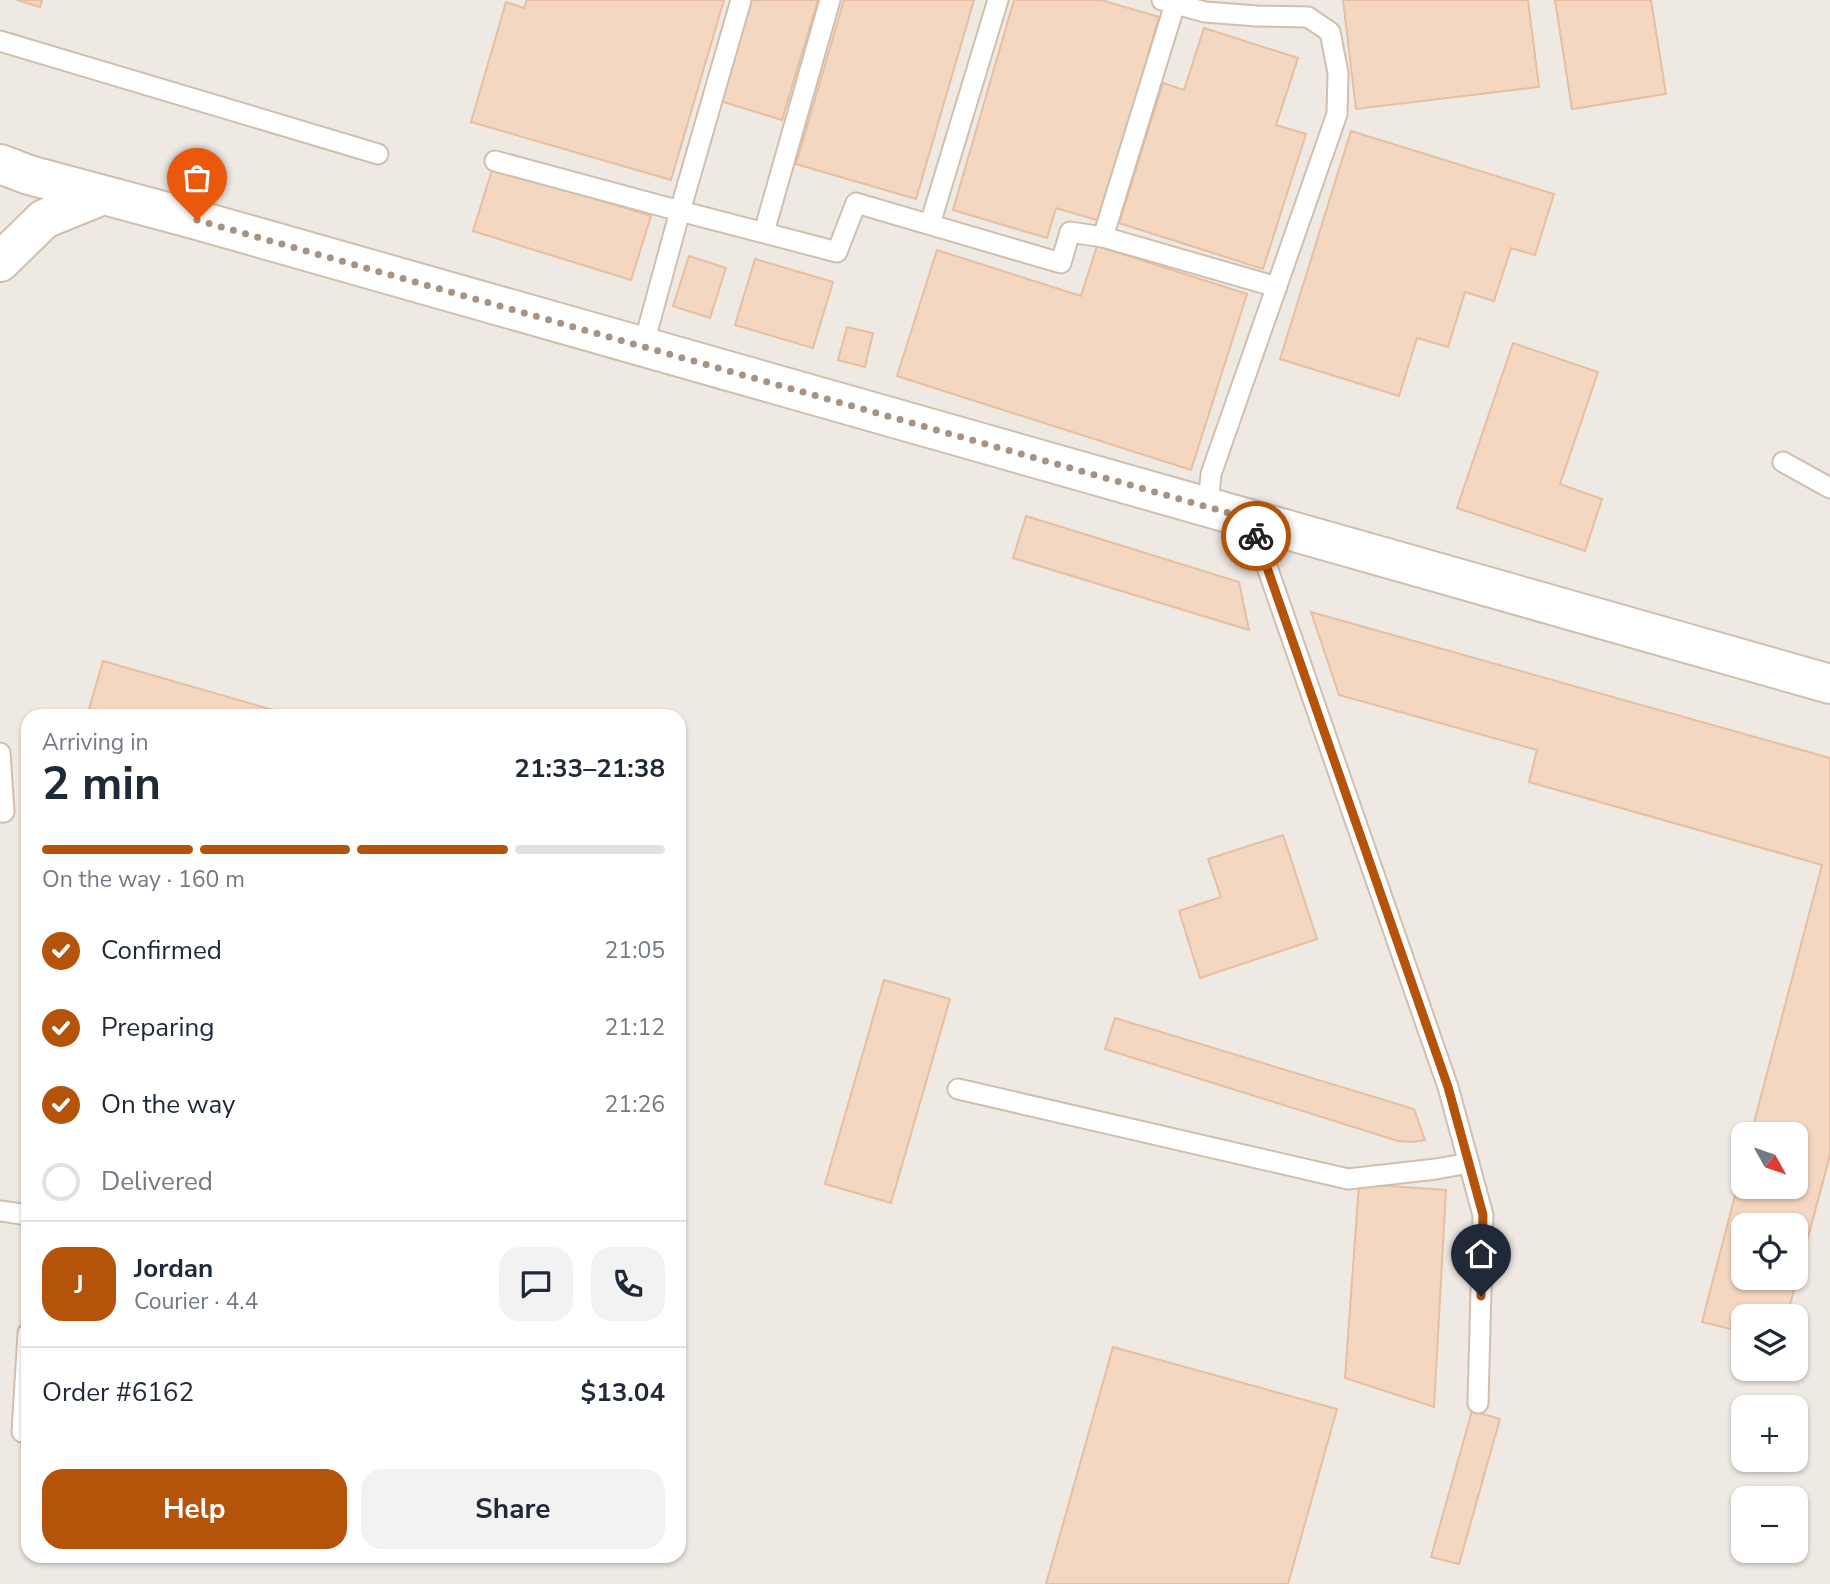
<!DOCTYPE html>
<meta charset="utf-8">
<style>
:root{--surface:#fff;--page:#f2f2f3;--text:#1f2937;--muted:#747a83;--line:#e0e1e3;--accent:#b45309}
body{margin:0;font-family:"Nunito Sans",sans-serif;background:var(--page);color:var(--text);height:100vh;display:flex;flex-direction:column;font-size:26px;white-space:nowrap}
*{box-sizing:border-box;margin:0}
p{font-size:23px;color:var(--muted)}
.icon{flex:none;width:38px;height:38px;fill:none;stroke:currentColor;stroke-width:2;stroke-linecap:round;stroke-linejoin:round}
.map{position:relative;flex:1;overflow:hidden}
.panel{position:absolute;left:21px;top:709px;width:665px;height:854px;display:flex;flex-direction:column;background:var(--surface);border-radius:21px;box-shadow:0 2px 5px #0004}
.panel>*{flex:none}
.needle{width:46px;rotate:130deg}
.buttons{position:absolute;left:1731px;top:1122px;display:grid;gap:14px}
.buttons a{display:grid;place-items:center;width:77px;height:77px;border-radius:14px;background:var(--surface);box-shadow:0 2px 5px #0004;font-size:35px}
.pin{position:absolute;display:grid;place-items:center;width:60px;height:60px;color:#fff;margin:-72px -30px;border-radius:50% 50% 50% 0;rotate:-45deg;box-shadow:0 0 7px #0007}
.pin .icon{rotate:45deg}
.courier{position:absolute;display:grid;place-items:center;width:70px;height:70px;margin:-35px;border:5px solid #b45309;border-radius:50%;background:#fff;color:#222;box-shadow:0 2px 9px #0007}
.head em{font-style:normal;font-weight:700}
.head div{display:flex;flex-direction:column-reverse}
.head{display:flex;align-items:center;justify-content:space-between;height:119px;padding:0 21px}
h1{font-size:46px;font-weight:700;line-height:52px}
.bar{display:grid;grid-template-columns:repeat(4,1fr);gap:10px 7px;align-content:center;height:84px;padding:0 21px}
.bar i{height:9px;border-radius:5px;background:var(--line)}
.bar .on{background:var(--accent)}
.bar p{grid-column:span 4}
.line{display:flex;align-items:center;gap:18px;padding:0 21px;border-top:2px solid var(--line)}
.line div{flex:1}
.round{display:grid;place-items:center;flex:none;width:74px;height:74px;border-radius:21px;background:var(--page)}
ol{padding:0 21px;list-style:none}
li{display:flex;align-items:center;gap:21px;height:77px}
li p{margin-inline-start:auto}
li .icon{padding:7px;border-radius:50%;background:var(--accent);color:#fff;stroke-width:4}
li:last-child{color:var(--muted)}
li i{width:38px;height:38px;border:4px solid var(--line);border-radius:50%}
.button{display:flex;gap:14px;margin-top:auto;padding:14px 21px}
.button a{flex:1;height:80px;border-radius:21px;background:var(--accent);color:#fff;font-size:28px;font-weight:700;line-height:80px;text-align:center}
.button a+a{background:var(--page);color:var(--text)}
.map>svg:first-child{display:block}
.industrial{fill:#efe9e3;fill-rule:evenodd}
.building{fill:#f4d7c1;stroke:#e7bea0;stroke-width:2;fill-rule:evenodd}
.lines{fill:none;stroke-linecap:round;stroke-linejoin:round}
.service-casing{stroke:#d1bfae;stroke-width:23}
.minor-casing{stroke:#d1bfae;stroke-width:42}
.service{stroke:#fff;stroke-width:19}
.minor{stroke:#fff;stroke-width:38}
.done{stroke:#a89383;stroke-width:7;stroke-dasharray:0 12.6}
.route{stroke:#b45309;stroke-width:9}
</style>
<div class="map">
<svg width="1830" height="1584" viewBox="0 0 1830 1584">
<rect width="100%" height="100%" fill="#fdf6ea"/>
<path class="industrial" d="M0 0H1830V1584H0ZM28 716H679V1556H28ZM1743 1134H1796V1186H1743ZM1743 1225H1796V1278H1743ZM1743 1316H1796V1368H1743ZM1743 1407H1796V1460H1743ZM1743 1498H1796V1550H1743Z"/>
<path class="building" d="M17 0H42L40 7Z
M527 0H724L671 180 471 122 506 2 524 8Z
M747 0H818L782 120 717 100Z
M844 0H974L916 199 796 164Z
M1014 0H1101L1159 17 1100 221 1056 208 1047 238 953 210Z
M1343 0H1528L1539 87 1356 109Z
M1555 0H1651L1666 94 1572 109Z
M1204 28 1298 58 1276 125 1306 134 1263 269 1119 223 1163 83 1184 90Z
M1351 131 1554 194 1535 255 1511 248 1494 301 1465 292 1448 347 1417 338 1399 396 1280 359Z
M493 167 651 216 631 280 473 231Z
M1097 246 1247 294 1191 470 897 376 937 250 1081 296Z
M689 256 726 268 710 318 673 306Z
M755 259 833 282 813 348 735 325Z
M847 327 873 333 865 367 838 360Z
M1513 343 1598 372 1560 484 1602 499 1585 551 1457 508Z
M1026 516 1239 582 1249 630 1013 558Z
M1311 612 1830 758V1155L1787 1316H1743V1332L1702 1322 1743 1165V1186H1796V1134H1751L1822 865 1529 782 1537 750 1339 695ZM1743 1225H1796V1278H1743Z
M103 661 294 716H87Z
M1283 835 1317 939 1200 978 1179 911 1221 897 1208 859Z
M884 980 950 999 891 1203 825 1184Z
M1115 1018 1414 1109 1425 1140 1412 1142 1398 1141 1105 1049Z
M1359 1184 1446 1190 1434 1407 1345 1378Z
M1113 1347 1337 1409 1288 1584H1046Z
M1472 1411 1500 1419 1459 1564 1431 1557Z"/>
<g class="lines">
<defs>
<path id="service" d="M741 0 680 211 837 252 856 203 1061 263 1070 232 1103 237 1277 287
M1162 0 1205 12 1257 16 1308 17 1330 32 1338 73 1337 114 1211 474 1208 506
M0 41 378 154
M495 161 680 211 643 347
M930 224 998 0
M764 232 830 0
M1103 237 1175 4
M1783 462 1830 488
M1250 518 1448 1087 1483 1215 1478 1403
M0 753 4 812H0
M958 1089 1348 1179 1436 1169 1469 1163
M0 1211 28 1215
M22 1432 28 1333"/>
<path id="minor" d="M0 164 29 175 197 220 1830 684
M0 262 44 219 103 195"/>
</defs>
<use href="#service" class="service-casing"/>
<use href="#minor" class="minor-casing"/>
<use href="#service" class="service"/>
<use href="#minor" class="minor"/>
</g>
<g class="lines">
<path class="done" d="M197 220 1250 519 1256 536"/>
<path class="route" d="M1256 536 1448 1087 1483 1215 1481 1296"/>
</g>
</svg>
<div class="buttons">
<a><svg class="needle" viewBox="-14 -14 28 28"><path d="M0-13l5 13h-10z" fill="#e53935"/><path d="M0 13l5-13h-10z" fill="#747a83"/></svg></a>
<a><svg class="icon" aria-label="locate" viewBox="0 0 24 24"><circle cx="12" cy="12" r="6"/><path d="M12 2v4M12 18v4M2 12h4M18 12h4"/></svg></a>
<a><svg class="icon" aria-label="layers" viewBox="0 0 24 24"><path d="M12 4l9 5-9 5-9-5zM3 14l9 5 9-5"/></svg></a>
<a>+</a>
<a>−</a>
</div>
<div class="pin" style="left:197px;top:220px;background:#ea580c"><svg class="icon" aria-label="bag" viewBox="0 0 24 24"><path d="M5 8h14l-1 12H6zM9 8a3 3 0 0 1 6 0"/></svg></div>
<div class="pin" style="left:1481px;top:1296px;background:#1f2937"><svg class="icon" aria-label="home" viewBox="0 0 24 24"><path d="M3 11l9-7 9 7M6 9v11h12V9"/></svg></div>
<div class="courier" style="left:1256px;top:536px"><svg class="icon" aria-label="bike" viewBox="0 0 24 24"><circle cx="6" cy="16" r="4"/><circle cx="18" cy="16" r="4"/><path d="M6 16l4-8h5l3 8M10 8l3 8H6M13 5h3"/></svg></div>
<section class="panel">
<div class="head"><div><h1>2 min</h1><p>Arriving in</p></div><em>21:33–21:38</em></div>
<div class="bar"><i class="on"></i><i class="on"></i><i class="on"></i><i></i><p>On the way · 160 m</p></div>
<ol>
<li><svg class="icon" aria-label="check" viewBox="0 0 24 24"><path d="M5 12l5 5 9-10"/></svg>Confirmed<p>21:05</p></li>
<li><svg class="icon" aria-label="check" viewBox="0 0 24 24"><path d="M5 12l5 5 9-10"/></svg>Preparing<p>21:12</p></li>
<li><svg class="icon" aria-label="check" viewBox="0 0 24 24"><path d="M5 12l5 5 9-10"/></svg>On the way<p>21:26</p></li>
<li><i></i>Delivered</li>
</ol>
<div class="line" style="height:126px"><b class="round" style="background:var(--accent);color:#fff">J</b><div><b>Jordan</b><p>Courier · 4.4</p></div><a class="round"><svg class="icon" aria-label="chat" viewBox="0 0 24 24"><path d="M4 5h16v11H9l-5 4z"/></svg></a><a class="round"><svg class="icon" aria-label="phone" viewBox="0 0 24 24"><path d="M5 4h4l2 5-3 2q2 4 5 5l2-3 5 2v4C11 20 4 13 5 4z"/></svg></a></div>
<div class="line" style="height:91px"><div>Order #6162</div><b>$13.04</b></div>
<div class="button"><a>Help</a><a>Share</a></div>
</section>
</div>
